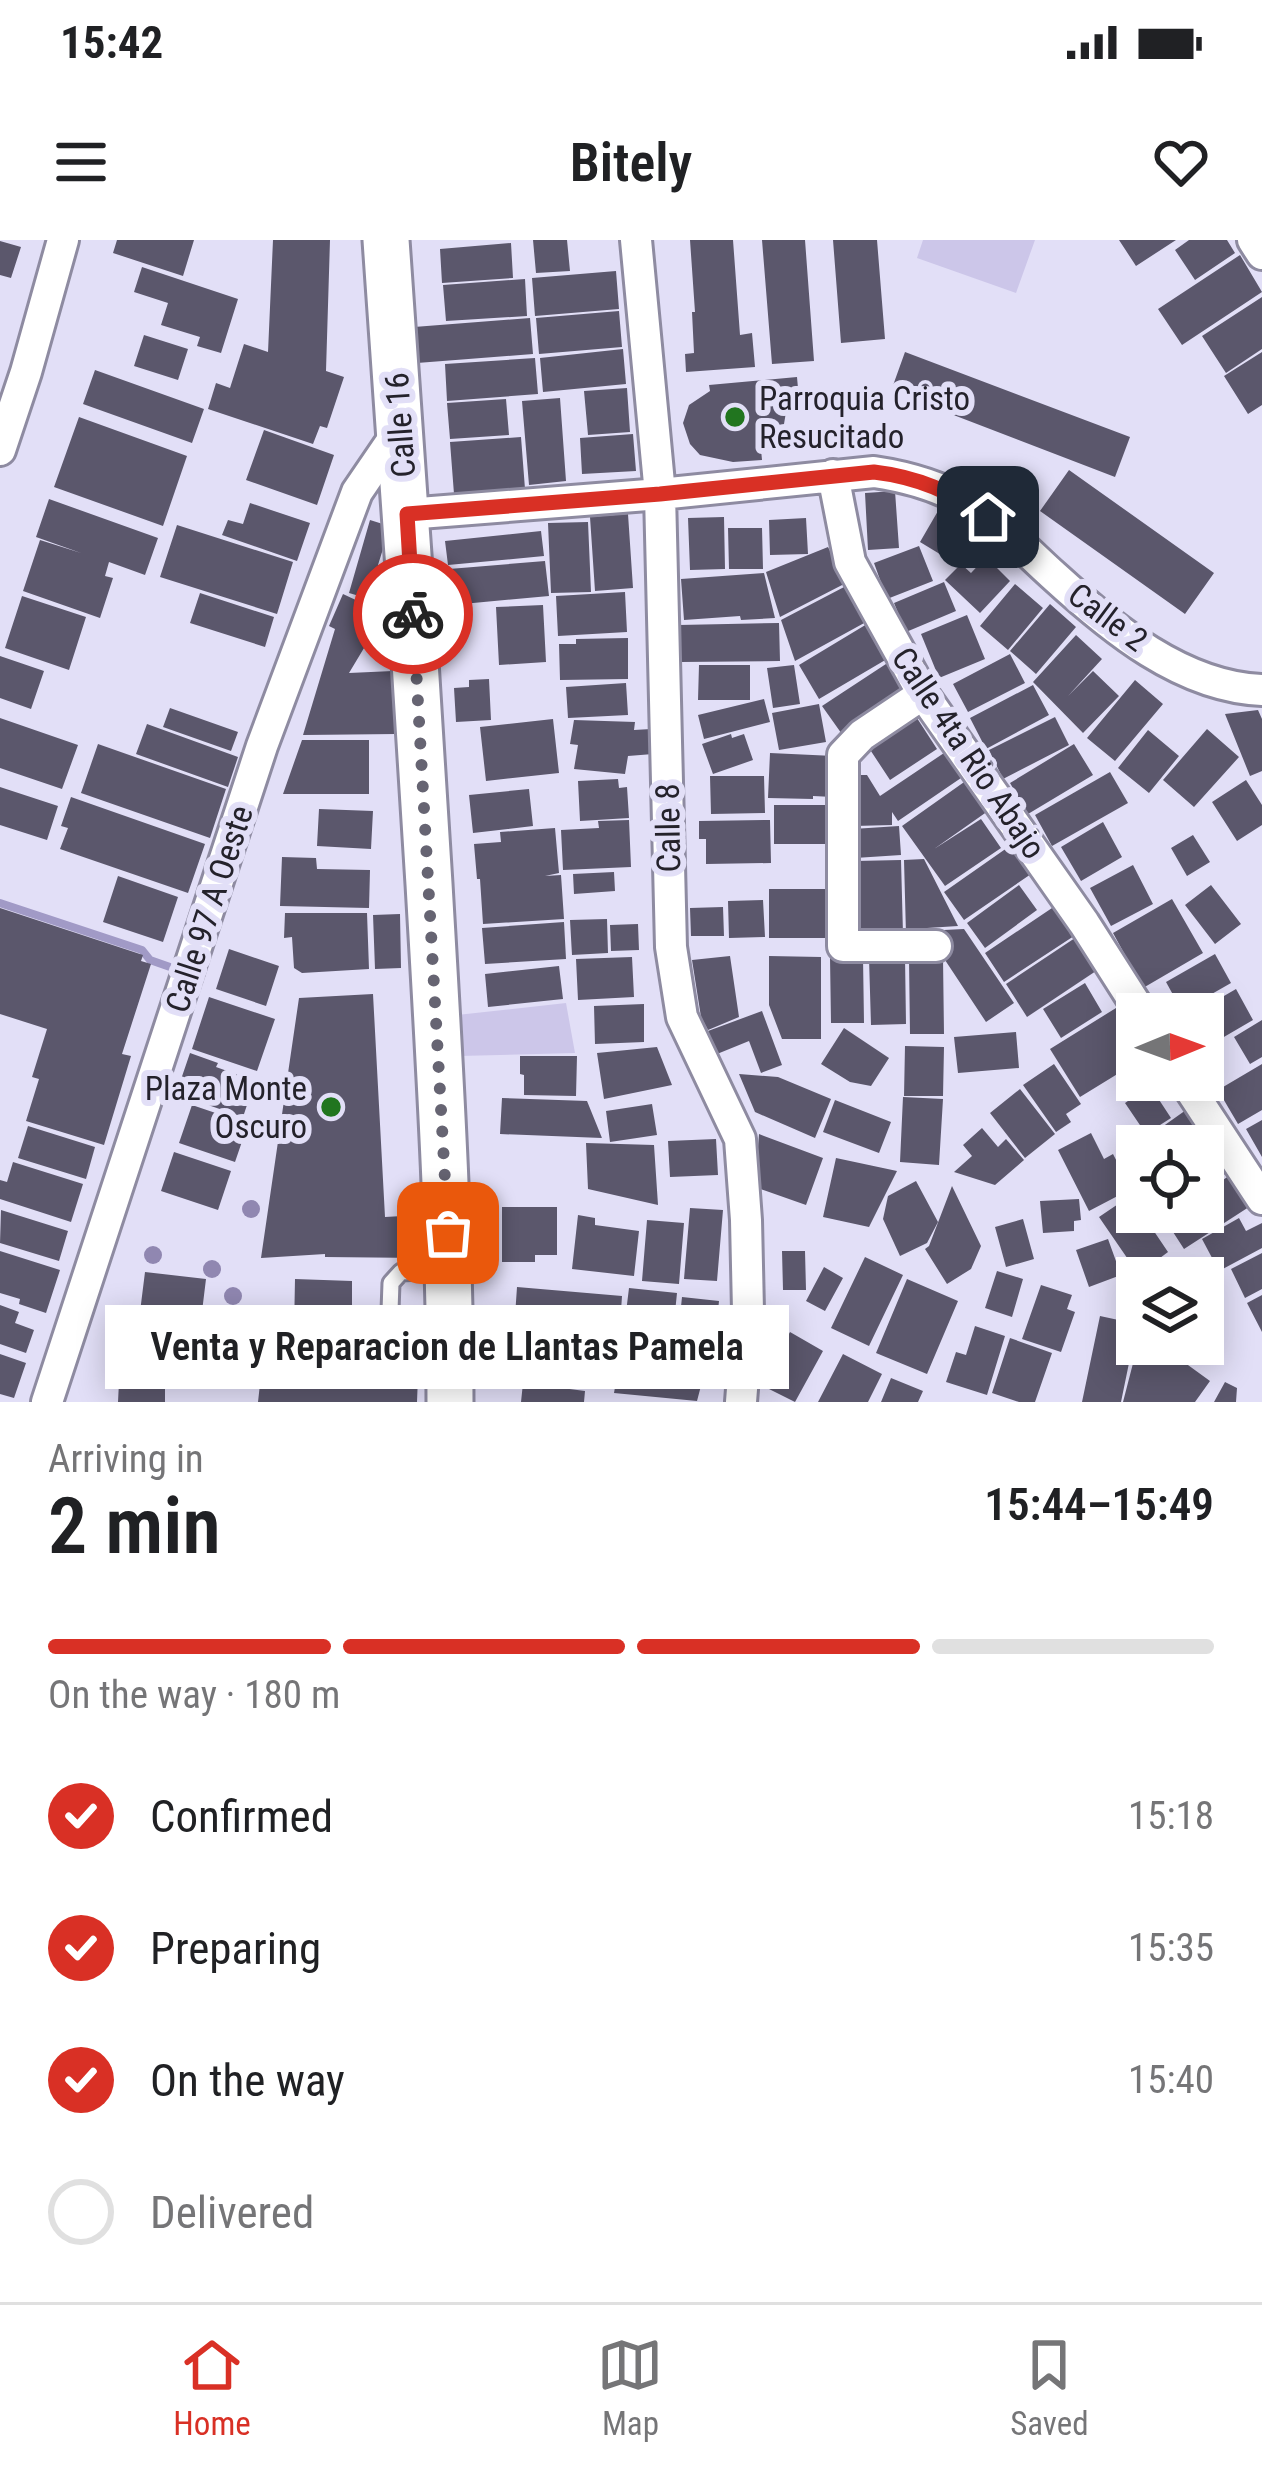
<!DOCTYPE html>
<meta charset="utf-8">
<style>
:root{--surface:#fff;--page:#f6f6f6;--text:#202124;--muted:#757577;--line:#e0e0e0;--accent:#d93025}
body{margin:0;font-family:"Roboto Condensed",sans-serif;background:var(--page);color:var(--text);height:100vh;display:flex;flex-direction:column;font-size:45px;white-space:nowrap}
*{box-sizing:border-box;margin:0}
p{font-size:39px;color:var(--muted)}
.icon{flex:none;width:66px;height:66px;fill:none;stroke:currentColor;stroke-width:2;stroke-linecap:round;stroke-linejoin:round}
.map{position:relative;height:1162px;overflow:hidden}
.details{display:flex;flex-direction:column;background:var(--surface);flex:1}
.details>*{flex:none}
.needle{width:78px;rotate:89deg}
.tools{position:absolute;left:1116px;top:753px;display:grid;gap:24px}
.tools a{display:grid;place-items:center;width:108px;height:108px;border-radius:0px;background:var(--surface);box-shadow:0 6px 30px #0003;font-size:60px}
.pin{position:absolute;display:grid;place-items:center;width:102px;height:102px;color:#fff;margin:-51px;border-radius:24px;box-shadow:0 6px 18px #0006}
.courier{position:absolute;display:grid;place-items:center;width:120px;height:120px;margin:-60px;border:9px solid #d93025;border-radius:50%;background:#fff;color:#222;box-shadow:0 3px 15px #0007}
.bubble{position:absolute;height:84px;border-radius:0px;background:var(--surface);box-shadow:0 6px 30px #0003;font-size:39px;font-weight:600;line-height:84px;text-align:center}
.head em{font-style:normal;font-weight:600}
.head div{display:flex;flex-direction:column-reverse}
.head{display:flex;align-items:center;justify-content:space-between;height:204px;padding:0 48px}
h1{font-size:78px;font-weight:600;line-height:90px}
.bar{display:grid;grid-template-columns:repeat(4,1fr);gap:18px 12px;align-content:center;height:144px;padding:0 48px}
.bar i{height:15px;border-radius:9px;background:var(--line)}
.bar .active{background:var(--accent)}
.bar p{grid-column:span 4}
ol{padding:0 48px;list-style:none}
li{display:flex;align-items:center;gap:36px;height:132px}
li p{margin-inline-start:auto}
li .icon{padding:12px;border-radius:50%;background:var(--accent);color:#fff;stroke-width:4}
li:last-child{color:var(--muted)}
li i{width:66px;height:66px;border:6px solid var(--line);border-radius:50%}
.status{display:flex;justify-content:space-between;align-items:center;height:84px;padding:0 60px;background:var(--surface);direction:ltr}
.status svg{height:33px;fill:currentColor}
header{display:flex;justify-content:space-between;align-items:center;height:156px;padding:0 48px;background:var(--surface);font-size:54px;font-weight:600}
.tab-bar{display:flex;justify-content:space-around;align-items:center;height:168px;border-top:3px solid var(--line);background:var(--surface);font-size:33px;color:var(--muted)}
.tab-bar a{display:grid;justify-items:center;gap:6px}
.tab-bar .active{color:var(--accent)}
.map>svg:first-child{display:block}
.green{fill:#ccc6e9}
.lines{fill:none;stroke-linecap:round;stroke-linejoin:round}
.stream{stroke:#a19ac6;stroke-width:8}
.building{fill:#5b576c}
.lane-casing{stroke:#8e8ba1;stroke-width:21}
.street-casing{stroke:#8e8ba1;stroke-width:36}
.secondary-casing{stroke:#8e8ba1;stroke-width:51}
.lane{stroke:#fff;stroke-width:15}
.street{stroke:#fff;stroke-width:30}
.secondary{stroke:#fff;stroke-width:45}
.tree{fill:#9087b1}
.done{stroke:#666472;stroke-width:12;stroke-dasharray:0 21.6}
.route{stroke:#d93025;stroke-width:15}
.poi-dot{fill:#21751f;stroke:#e2dff7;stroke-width:4.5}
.labels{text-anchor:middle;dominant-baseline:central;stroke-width:12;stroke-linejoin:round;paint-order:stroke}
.poi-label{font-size:33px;fill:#24222b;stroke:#e2dff7;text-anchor:start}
.street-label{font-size:33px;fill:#24222b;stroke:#e2dff7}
</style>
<div class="status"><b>15:42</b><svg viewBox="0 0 49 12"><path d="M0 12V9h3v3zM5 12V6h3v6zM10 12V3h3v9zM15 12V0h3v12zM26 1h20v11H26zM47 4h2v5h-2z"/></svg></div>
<header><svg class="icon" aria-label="menu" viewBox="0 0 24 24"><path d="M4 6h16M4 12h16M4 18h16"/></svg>Bitely<svg class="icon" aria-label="heart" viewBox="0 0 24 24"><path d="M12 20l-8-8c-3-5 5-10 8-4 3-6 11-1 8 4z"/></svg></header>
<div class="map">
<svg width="1262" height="1162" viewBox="0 0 1262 1162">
<rect width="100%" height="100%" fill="#e2dff7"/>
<path class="green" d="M923 0H1035L1016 53 917 18Z
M566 763 575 813 459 816 457 775Z"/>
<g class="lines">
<path class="stream" d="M0 663 142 710 150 720 170 727"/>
</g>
<path class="building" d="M117 0H194L183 36 113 13Z
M273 0H330L326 131 344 137 327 188 320 186 313 204 208 169 216 143 230 148 244 104 268 112Z
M533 0H567L570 31 536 33Z
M690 0H733L740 95 752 93 755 127 686 132 685 114 694 113 692 72H695Z
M762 0H805L814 121 772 124Z
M833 0H877L885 99 841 103Z
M1119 0H1176L1136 26Z
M1189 0H1227L1235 13 1195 40 1175 10Z
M0 1 21 7 11 38 0 35Z
M511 3 513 38 442 43 440 9Z
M1240 15 1262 52 1182 105 1158 69Z
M142 27 238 59 221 113 197 106 200 97 161 85 168 63 134 52Z
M616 31 619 69 535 76 532 38Z
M525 39 527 76 446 81 443 45Z
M1262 57V109L1226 133 1202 96Z
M619 71 622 107 539 114 536 78Z
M530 78 533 114 417 123 414 87Z
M144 95 188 109 178 140 134 126Z
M623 109 626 144 543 152 540 118Z
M905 112 1130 197 1115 237 891 151Z
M1262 112V165L1248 174 1224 136Z
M535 118 538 154 447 161 445 124Z
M95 130 204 169 192 203 83 164Z
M797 137 800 171 786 172 783 190 774 198 760 199 762 220 733 222 700 215 690 204 683 183 689 165 710 151 709 145Z
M627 148 630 192 588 195 584 151Z
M560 158 566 241 529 245 522 161Z
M506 159 509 195 450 199 447 163Z
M79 177 187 216 163 286 54 247Z
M264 190 334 215 317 265 246 240Z
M633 194 636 231 582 234 580 198Z
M521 197 525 249 454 254 450 202Z
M1069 230 1214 333 1185 374 1040 271Z
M895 251 899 308 868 310 865 253Z
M49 259 158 298 145 335 109 322 105 336 113 338 100 378 23 351 40 300 81 313 36 297Z
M250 263 310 283 297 321 222 295 228 280 243 284Z
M938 271 966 288 948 319 920 302Z
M628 274 633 348 595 351 590 277Z
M724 277 725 329 690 330 688 278Z
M806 278 808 314 770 315 769 280Z
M370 280 386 285 387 296 378 325 389 328 380 362 349 353Z
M588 282 591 352 551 353 548 283Z
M177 285 293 322 277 374 160 337Z
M728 288H762L763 329H729Z
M541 291 544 316 448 325 445 301Z
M919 306 933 341 887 359 874 323Z
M828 307 846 343 780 377 766 332Z
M986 317 1010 341 980 373 945 340 961 324 971 333Z
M545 321 549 356 452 365 449 329Z
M764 333 775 378 741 380 740 376 684 380 681 339Z
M944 342 956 371 906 392 894 363Z
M1015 344 1043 368 1008 410 980 386Z
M846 346 866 382 795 421 781 380Z
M625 352 627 392 558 396 556 356Z
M200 353 274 377 265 407 190 383Z
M343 354 377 370 393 373 386 407 367 403 349 433 393 431 396 494 303 495 335 389 329 386Z
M22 356 86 377 69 430 5 408Z
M1050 364 1076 387 1036 434 1010 411Z
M543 365 546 422 499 425 496 367Z
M967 375 985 419 939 438 921 394Z
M779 383 780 421 680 422 679 385Z
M867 384 887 419 819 459 799 425Z
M1076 395 1102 419 1068 456 1093 431 1119 456 1083 493 1033 442Z
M628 398V439L560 440 559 404H576V399Z
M1010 414 1025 443 968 472 953 444Z
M0 416 44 431 31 469 0 458Z
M889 422 910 453 844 497 822 466Z
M699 425H750V460H698Z
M794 425 800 464 773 468 767 428Z
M489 439 491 480 456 482 454 448 469 447V440Z
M1135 440 1163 464 1115 521 1087 498Z
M626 443 628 475 568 478 566 447Z
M1033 445 1049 475 986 509 970 478Z
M764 459 770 482 704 499 698 475Z
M819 464 826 502 779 510 772 473Z
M170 468 238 492 231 511 163 487Z
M1258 470 1262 479V531L1250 536 1225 474Z
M915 475 937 509 890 540 865 502Z
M1055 477 1069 505 1003 539 989 510Z
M0 478 78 505 62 549 0 528Z
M553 479 559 533 486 541 480 487Z
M574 480 635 482 634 490 651 489 653 514 628 516 625 534 574 529 578 505 570 504Z
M147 484 238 517 228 547 136 514Z
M1207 489 1239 517 1194 567 1163 540Z
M1148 490 1179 516 1149 553 1118 528Z
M731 494 732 498 744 494 753 520 713 534 702 504Z
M302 500H369V554H283Z
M98 504 226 549 210 598 81 553Z
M1074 504 1093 535 1028 574 1010 543Z
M770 513 834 516 833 557 813 556V559L768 558Z
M944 513 961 538 898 581 892 572V585L854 586 853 535H867L880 556Z
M1110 532 1128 563 1052 606 1035 575Z
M710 536H764L765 573 711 574Z
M618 539 619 548 627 547 629 578 580 581 578 541Z
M967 540 988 571 934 609 981 579 1001 608 945 646 902 586Z
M1246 540 1262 565V585L1237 601 1212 562Z
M0 547 58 566 47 600 0 585Z
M529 549 533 586 473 593 469 555Z
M71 557 205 604 188 653 60 609 68 588 61 586Z
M774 565H833V604H774Z
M319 569 373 571 371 609 317 606Z
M629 580 631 627 563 630 561 590 599 588 598 581Z
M770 580 771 623 706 624V599H699V581Z
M1103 582 1122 617 1081 641 1061 607Z
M899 586 901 615 855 618 853 589Z
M555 588 559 633 545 636 561 635 564 679 483 684 480 639H477L474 604 501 602 500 592Z
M1193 595 1210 622 1187 636 1171 608Z
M1014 603 1034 632 964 680 944 652Z
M282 617 316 618 317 629 370 630 369 668 280 666Z
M924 619 958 686 927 688V694H906L904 620Z
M901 620 903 694 858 695 856 621Z
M1133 625 1153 664 1111 686 1090 648Z
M614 632 615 651 574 654 573 634Z
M118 636 178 657 163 702 103 682Z
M1019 645 1037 670 985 708 967 683Z
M1211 645 1241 684 1215 704 1185 665Z
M769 649H832V698H769Z
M1172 659 1203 713 1143 748 1113 693Z
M763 660 765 697 729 698 728 661Z
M1055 666 1074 696 1004 742 985 713Z
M723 667 724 696H691L690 668Z
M0 668 143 715 141 721 151 724 122 814 131 816 104 905 26 881 39 839 32 837 47 789 0 774Z
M285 673H367L369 729 302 733 294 728 292 697 284 698Z
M400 674 401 728 375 729 373 675Z
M607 679 608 713 572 715 570 680Z
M564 682 566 719 485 724 482 688Z
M638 684 639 710 611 711 610 685Z
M964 689 1014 763 986 782 945 720 944 690Z
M1075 698 1096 731 1027 777 1006 744Z
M229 709 279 726 266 766 216 749Z
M1215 714 1231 743 1182 771 1166 742Z
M730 716 739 777 708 790 701 777 692 720Z
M769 716 821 717V799H782L769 765Z
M632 717 634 757 578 760 576 719Z
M830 717H863L864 783H831Z
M905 717 906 784 871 785 869 718Z
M943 718 944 794H910L909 719Z
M559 726 563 759 488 767 485 734Z
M1085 743 1102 772 1061 798 1043 769Z
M1236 749 1253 780 1205 808 1203 803V774H1193Z
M373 754 385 977 420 975 422 1018 325 1017V1014L261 1018 299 758Z
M209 757 275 779 257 831 192 809Z
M644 764V802L595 804 594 766Z
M1116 768 1137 803V822L1080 857 1050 809Z
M762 771 782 825 761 833 749 801 717 814 708 791Z
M1262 780V817L1250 824 1234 797Z
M844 788 889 818 871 846 850 842 821 824Z
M1016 792 1019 828 958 833 954 797Z
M905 806 944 807 943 856H904Z
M657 807 672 845 604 859 597 813Z
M190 813 218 823 216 827 255 841 243 877 176 854Z
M520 816H577L576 856 524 855V835L520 834Z
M1054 824 1081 864 1066 874 1071 882 1056 892 1023 845Z
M1262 824V870L1238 884 1218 850Z
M739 834 778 837 831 859 815 898 755 872Z
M1150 846 1171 878 1146 894 1125 863Z
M1020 849 1055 894 1025 918 990 873Z
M903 857 943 859 939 925 900 922Z
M502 858 587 861 602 898 500 894Z
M835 860 891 882 879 913 823 892Z
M652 864 657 895 610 902 606 871Z
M192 865 248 884 235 922 179 903Z
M1186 870 1206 899 1203 901 1225 934 1203 949V906H1176L1162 887Z
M1262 880V917L1246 889Z
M28 886 95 907 86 939 18 918Z
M982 888 998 907 1006 899 1024 920 995 945 954 932 972 916 963 905Z
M1091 893 1104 919 1113 914 1131 949 1089 971 1058 910Z
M759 894 823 918 806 965 755 947Z
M716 899 718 935 670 937 668 901Z
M586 903 654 905 658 965 588 949Z
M174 912 231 931 218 970 161 951Z
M836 918 897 931 869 987 823 977Z
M13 922 83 944 71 982 0 959V940L7 942Z
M1232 934 1252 965 1184 1009 1164 978 1174 972H1203V953Z
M916 941 938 982 927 1003 900 1016 883 979 888 956Z
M952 946 981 1006 971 1029 947 1044 925 1009 929 1006Z
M1130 956 1137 966V972H1141L1168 1012 1148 1027 1144 1022 1134 1028 1099 977Z
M1079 959 1081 980 1074 981V991L1043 993 1040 961Z
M502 967H557V1015H535V1022H502Z
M690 968 723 970 717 1041 684 1039Z
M1 970 68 991 59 1021 0 1003Z
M578 975 595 978V985L639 991 634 1036 572 1029Z
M1239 978 1246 991 1262 983V1008L1219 1031 1202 999Z
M1023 979 1034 1019 1006 1027 995 987Z
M647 980 684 983 679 1044 642 1041Z
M1108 999 1121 1035 1089 1047 1076 1010Z
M0 1011 60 1030 46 1073 19 1064 20 1059 0 1053Z
M782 1011H805L806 1050H783Z
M1262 1013V1049L1245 1058 1231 1029Z
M865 1017 903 1035 869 1106 831 1088Z
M824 1027 843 1038 825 1071 806 1061Z
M997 1031 1023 1039 1012 1077 985 1068Z
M145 1032 206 1039 200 1088 139 1080Z
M295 1039 352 1041V1135L418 1136 417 1162H258L266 1090 294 1091Z
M907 1039 958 1061 927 1134 876 1113Z
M1041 1045 1072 1055 1067 1069 1075 1072 1061 1112 1022 1099Z
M517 1047 622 1056 619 1100 514 1091Z
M629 1048 677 1053 672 1102 623 1097Z
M1262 1055V1092L1247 1063Z
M682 1057 719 1061 714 1109 677 1105Z
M0 1065 19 1072 15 1083 34 1090 26 1113 0 1104Z
M1100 1076 1137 1084 1121 1162H1082Z
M129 1081 229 1098 221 1140 121 1136Z
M975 1086 1005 1096 987 1155 946 1142 956 1112 966 1115Z
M790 1092 823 1111 795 1162 765 1147 771 1138 766 1135Z
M511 1097 580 1101 578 1140 508 1135Z
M1010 1098 1052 1113 1035 1162H1019L992 1153Z
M623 1101 667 1106 708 1119 697 1161 614 1153Z
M1138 1104H1159L1210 1141 1195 1162H1123Z
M0 1114 26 1123 14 1158 0 1154Z
M843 1114 882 1134 868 1162H818Z
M891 1138 923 1151 918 1162H881Z
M119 1142 165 1143V1162H118Z
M1225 1142 1237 1148 1236 1162H1214Z
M523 1143 585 1151 584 1162H521Z"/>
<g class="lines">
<defs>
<path id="lane" d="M388 1126 391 1043 401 1032 441 1030"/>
<path id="street" d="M636 0 660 254 671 707 682 777 740 899 746 980 748 1071 741 1162
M1253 0 1262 14
M0 210 26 132 63 0
M833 235 850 322 923 454 1084 683 1142 774
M407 274 660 254 874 232C908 237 940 246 970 264 1001 283 1027 312 1054 336 1111 388 1182 447 1262 450
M923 454 862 495 843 515V706H936
M1184 840 1262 959
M47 1162 262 506 357 252 400 189"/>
<path id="secondary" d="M386 0C402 215 416 429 429 644 439 817 450 989 450 1162"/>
</defs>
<use href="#lane" class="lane-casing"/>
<use href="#street" class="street-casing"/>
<use href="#secondary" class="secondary-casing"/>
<use href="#lane" class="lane"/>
<use href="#street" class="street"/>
<use href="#secondary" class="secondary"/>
</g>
<g class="tree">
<circle cx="251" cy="969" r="9"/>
<circle cx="153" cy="1015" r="9"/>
<circle cx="212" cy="1029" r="9"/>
<circle cx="233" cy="1056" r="9"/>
</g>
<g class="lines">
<path class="done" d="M413 374 448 993"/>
<path class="route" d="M413 374 407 274 660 254 874 232C917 237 952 252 988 277"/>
</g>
<g class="poi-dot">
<circle cx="735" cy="177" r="12"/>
<circle cx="331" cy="867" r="12"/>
</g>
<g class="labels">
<g class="poi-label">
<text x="759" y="158">Parroquia Cristo<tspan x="759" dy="38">Resucitado</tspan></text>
<text x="307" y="848" text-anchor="end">Plaza Monte<tspan x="307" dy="38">Oscuro</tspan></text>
</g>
<g class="street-label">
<text transform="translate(400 185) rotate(-94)">Calle 16</text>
<text transform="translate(1108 377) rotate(37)">Calle 2</text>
<text transform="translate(969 513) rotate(56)">Calle 4ta Rio Abajo</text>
<text transform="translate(668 588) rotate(-91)">Calle 8</text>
<text transform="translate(209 669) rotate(-72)">Calle 97 A Oeste</text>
</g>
</g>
</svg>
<div class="tools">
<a><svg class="needle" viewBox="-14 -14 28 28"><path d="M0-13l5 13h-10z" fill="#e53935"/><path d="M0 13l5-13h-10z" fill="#757577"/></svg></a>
<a><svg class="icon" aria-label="locate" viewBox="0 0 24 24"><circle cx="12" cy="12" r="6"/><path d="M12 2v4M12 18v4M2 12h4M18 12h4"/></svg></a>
<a><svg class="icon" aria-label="layers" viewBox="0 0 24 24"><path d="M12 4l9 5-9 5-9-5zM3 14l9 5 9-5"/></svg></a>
</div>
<div class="pin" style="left:448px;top:993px;background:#ea580c"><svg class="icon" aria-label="bag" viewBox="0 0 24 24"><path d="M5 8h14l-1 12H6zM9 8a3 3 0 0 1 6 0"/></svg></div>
<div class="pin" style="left:988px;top:277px;background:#1f2937"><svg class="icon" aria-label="home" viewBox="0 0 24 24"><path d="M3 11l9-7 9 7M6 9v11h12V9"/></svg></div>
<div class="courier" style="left:413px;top:374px"><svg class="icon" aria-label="bike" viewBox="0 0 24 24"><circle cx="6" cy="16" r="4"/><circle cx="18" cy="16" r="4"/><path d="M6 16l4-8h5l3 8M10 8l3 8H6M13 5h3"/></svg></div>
<div class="bubble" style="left:105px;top:1065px;width:684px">Venta y Reparacion de Llantas Pamela</div>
</div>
<section class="details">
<div class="head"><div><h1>2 min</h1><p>Arriving in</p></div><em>15:44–15:49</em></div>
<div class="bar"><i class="active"></i><i class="active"></i><i class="active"></i><i></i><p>On the way · 180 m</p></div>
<ol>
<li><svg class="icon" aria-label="check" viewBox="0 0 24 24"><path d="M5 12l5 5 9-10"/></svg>Confirmed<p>15:18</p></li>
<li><svg class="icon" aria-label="check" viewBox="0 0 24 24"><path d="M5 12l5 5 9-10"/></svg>Preparing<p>15:35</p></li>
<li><svg class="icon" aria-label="check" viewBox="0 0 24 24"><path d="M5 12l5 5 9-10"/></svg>On the way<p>15:40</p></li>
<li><i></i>Delivered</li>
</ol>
</section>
<nav class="tab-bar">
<a class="active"><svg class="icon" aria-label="home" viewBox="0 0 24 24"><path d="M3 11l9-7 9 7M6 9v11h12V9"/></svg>Home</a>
<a><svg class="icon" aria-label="map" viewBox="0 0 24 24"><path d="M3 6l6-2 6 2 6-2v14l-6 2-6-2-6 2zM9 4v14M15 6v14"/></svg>Map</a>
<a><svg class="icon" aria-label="saved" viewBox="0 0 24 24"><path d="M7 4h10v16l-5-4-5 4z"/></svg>Saved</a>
</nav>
